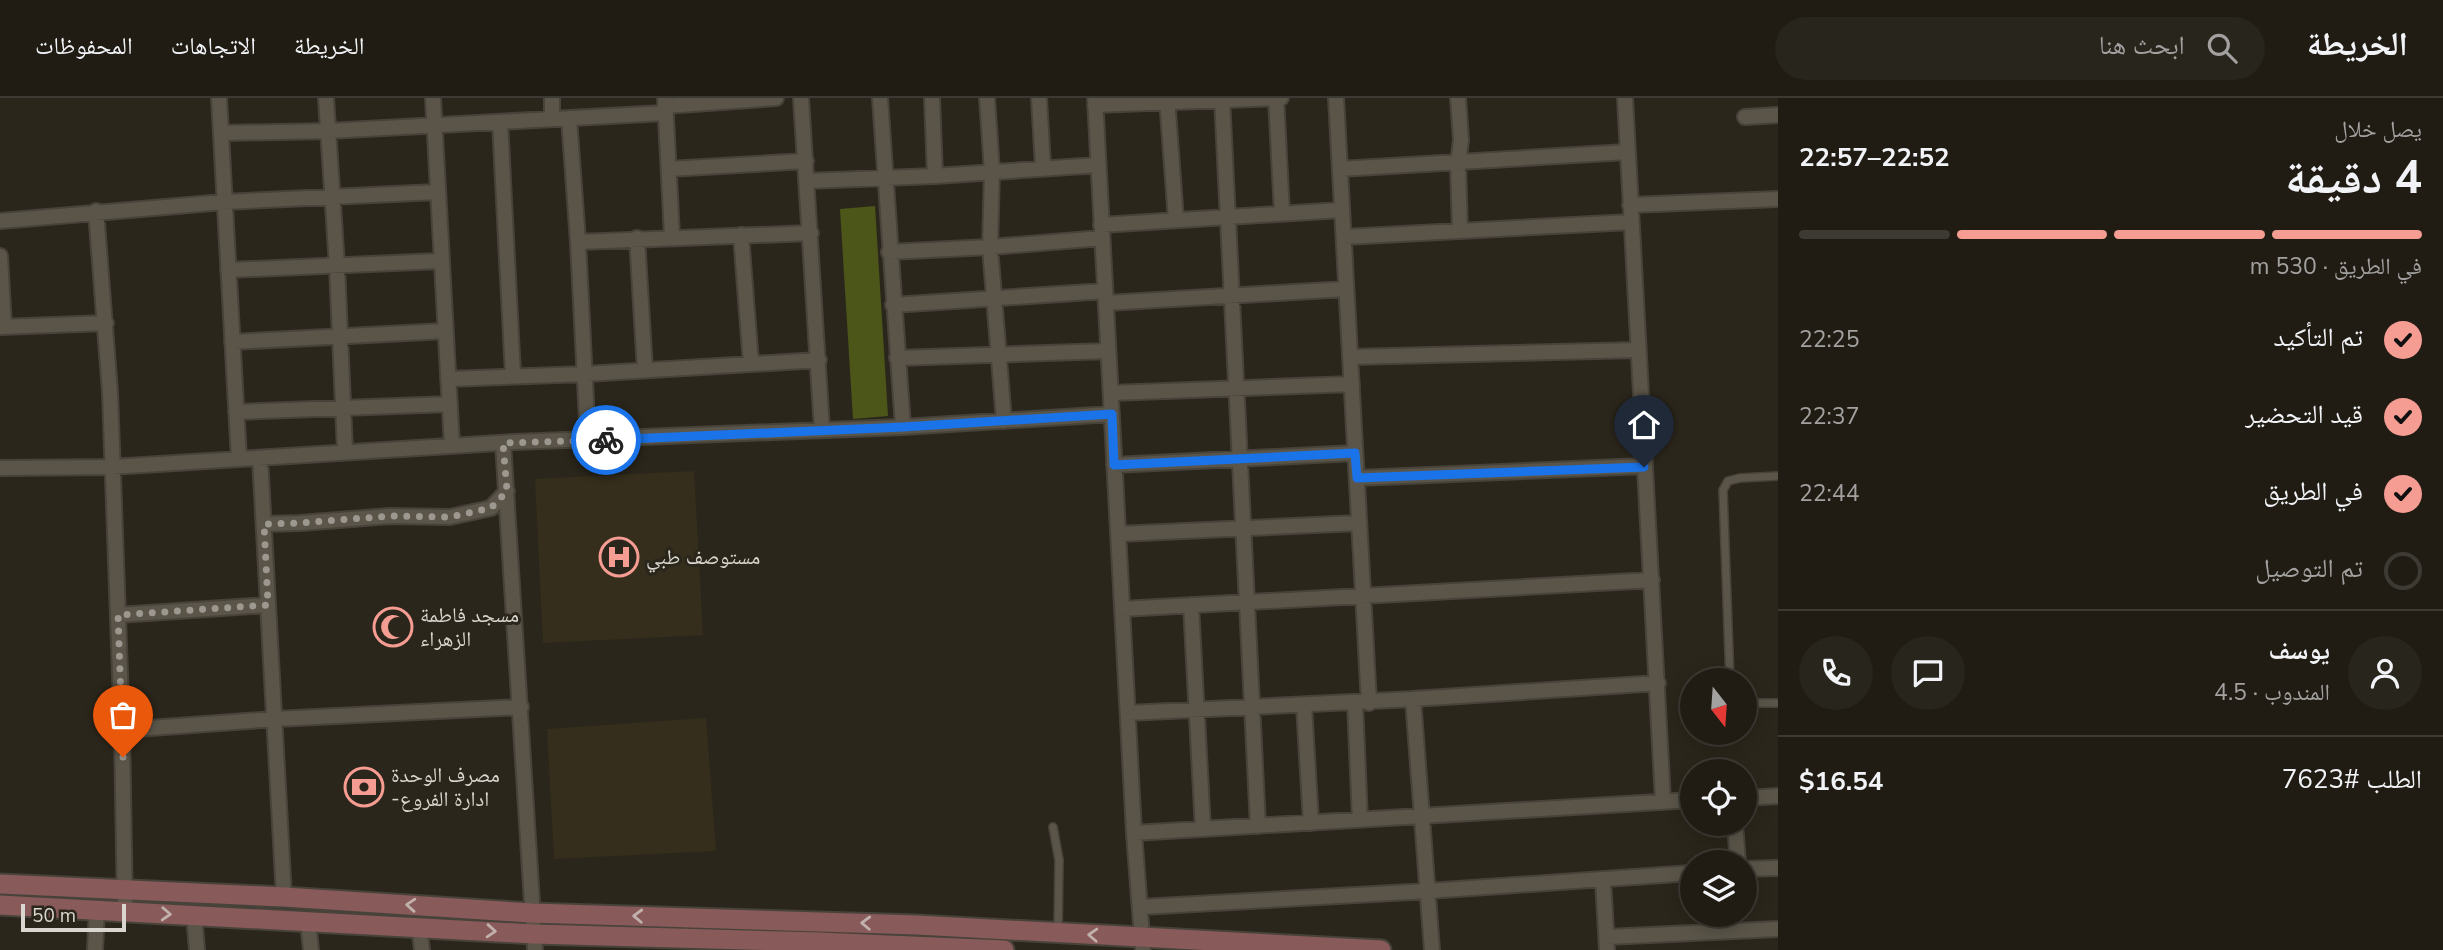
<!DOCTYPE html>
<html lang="ar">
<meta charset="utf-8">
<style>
:root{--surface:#201c14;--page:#28251d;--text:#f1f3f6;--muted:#a2a1a0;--line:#3d3a34;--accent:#f59c93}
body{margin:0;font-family:"Nunito Sans","Noto Naskh Arabic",sans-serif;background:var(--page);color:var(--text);direction:rtl;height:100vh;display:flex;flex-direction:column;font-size:26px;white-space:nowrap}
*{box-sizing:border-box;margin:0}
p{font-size:23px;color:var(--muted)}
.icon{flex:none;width:38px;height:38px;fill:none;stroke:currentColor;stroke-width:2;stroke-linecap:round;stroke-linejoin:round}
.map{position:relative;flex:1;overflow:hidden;direction:ltr}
.sheet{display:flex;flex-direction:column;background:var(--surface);width:665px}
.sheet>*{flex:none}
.needle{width:46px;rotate:163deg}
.fabs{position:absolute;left:1680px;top:570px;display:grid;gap:14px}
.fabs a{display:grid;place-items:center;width:77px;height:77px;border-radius:50%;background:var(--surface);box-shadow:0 4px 18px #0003,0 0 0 2px var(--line);font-size:35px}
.scale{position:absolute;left:21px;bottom:18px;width:105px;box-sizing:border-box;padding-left:7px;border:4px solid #d9d6cf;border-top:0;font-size:19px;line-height:24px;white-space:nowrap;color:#d9d6cf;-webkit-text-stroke:5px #2b261b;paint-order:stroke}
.pin{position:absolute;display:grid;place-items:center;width:60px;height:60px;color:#fff;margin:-72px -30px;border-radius:50% 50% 50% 0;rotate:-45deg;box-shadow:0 0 7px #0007}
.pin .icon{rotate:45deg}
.courier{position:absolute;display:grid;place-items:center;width:70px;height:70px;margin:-35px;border:5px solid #1a73e8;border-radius:50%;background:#fff;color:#222;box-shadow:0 2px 9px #0007}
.summary em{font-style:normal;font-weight:700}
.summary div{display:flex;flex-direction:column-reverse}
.summary{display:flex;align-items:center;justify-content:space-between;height:119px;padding:0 21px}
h1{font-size:46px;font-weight:700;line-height:52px}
.bar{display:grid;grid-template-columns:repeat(4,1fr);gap:10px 7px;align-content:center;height:84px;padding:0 21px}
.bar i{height:9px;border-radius:5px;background:var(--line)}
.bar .selected{background:var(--accent)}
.bar p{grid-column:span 4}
.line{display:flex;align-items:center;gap:18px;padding:0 21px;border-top:2px solid var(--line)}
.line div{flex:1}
.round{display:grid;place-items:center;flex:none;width:74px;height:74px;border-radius:37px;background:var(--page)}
ol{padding:0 21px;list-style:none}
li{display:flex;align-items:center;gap:21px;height:77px}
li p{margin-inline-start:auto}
li .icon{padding:7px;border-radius:50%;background:var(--accent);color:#111;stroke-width:4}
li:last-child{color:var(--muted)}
li i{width:38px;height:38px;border:4px solid var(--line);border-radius:50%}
header{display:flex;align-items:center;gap:42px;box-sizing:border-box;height:98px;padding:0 35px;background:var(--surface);border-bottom:2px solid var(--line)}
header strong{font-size:33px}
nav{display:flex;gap:38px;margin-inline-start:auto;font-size:24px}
.search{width:490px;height:63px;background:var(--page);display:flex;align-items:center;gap:18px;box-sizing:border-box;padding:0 24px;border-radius:38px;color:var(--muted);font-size:26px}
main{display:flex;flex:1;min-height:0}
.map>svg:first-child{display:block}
.built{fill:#352e1c}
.green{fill:#4c5619}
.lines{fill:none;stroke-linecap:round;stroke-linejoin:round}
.lane-casing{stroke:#47433a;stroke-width:10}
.street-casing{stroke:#47433a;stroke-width:18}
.secondary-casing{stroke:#47433a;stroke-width:23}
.lane{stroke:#5b5549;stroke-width:7}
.street{stroke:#5b5549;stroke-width:14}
.secondary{stroke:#895a5a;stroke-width:19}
.oneway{stroke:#c1b1ac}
.done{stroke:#9c9890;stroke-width:7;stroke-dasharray:0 12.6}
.route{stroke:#1a73e8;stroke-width:9}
.labels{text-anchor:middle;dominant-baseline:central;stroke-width:6;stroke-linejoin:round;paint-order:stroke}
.poi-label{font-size:21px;fill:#d9d6cf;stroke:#2b261b;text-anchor:start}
</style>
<header>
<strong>الخريطة</strong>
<div class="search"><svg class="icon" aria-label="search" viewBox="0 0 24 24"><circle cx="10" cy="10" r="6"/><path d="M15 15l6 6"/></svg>ابحث هنا</div>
<nav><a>الخريطة</a><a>الاتجاهات</a><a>المحفوظات</a></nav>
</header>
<main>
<section class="sheet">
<div class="summary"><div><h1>4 دقيقة</h1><p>يصل خلال</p></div><em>22:52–22:57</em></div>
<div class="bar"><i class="selected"></i><i class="selected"></i><i class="selected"></i><i></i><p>في الطريق · 530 m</p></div>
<ol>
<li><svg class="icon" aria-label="check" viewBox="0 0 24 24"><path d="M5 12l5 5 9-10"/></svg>تم التأكيد<p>22:25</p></li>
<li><svg class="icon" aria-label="check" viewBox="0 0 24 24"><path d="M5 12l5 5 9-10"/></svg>قيد التحضير<p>22:37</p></li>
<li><svg class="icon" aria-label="check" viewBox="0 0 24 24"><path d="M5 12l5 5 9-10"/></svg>في الطريق<p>22:44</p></li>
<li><i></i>تم التوصيل</li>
</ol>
<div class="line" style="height:126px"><a class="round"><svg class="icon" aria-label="person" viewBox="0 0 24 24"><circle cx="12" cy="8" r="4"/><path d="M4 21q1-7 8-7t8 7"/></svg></a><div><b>يوسف</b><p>المندوب · 4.5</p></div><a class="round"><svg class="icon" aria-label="chat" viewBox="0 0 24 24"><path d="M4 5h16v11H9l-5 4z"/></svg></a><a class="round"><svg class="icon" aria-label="phone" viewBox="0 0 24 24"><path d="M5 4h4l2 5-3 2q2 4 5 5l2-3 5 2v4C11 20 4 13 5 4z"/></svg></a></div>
<div class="line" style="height:91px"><div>الطلب #7623</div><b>$16.54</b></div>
</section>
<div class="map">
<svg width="1778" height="852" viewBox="0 0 1778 852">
<rect width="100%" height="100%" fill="#2b261b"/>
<path class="built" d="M694 373 703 537 543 545 535 381Z
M706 620 716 753 554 761 547 631Z"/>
<path class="green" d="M875 108 888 318 853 321 840 111Z"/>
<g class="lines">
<defs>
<path id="lane" d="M1730 583 1723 392 1728 383 1740 380 1778 378
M1745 605H1778
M1053 729 1059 762 1058 834"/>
<path id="street" d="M219 0 239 361
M326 0 337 168 345 353
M433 0 452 348
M552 0V20
M665 0 672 138
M801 0 822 332
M880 0 903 329
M932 0 935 78
M987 0 992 73 990 149 1004 323
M1039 0 1043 69
M1095 0 1134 735 1143 852
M1167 0 1176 122
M1222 0 1258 728
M1276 0 1282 115
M1336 0 1369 605
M1458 0 1461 42 1458 65 1460 133
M1625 0 1663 703
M1095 7 1281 0
M665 8 776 0
M1745 19 1778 17
M569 20 578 144 588 343
M500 24 513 277
M221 35 328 33 665 15
M669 71 806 63
M1340 71 1627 54
M807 83 935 78 1098 67
M1630 107 1778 101
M96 113 110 294 122 632 125 814
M0 123 224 104 437 94
M1101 127 1342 112
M741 137 751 266
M1344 139 1631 124
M637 140 645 272
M578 144 811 135
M889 154 990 149 1102 140
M0 158 4 229
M228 172 440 163
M1106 205 1346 191
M893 207 1105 193
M0 229 106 225
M232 244 445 233
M1350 259 1637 252
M897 260 1108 253
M448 281 585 276 819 262
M1111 295 1352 286
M236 314 450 306
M503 345 535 852
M260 360 284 799
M1114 367 1355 355
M0 370 111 369 514 344 903 329 1112 316
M1357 380 1645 368
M264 426 300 425 390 418 450 419 491 410 507 393
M1118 436 1359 425
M1191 507 1203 731
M1122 511 1652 482
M118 517 268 507
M1413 601 1658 585
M1355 605 1360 722
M1304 607 1311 725
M1128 615 1413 601 1432 852
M122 632 275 621 521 609
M1745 700 1778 698
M1735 726 1738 765
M1134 735 1692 702
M1745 771 1778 770
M1603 781 1607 852
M1141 809 1428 793 1692 775
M194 817 197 852
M308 824 311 852
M419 829 422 852
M1607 839 1778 831
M95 852 97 812"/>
<path id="secondary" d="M0 786 284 799 531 815 917 827 1381 852
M0 807 534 836 819 844 1004 852"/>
</defs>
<use href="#lane" class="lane-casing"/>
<use href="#street" class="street-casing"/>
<use href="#secondary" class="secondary-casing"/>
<use href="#lane" class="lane"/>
<use href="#street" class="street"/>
<use href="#secondary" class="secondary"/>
</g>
<defs><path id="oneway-chevron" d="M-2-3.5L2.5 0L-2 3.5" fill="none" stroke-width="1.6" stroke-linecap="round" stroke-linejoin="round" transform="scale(1.75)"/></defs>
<g class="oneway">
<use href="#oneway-chevron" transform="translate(411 807) rotate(-176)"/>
<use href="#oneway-chevron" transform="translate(166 816) rotate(3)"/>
<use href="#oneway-chevron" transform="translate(638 818) rotate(-178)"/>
<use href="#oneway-chevron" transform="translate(866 825) rotate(-178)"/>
<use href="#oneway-chevron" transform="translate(491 833) rotate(4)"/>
<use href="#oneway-chevron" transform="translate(1093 837) rotate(-177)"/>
</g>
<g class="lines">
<path class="done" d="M123 659 118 517 268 507 264 426 300 425 390 418 450 419 491 410 507 393 503 345 606 342"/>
<path class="route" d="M606 342 903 329 1112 316 1114 367 1355 355 1357 380 1644 369"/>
</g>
<defs>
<symbol id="hospital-ring" viewBox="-11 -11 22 22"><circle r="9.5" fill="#2b261b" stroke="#f59c93" stroke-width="1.5"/><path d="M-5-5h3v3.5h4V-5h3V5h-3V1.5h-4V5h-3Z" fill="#f59c93"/></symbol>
<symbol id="mosque-ring" viewBox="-11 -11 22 22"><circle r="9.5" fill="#2b261b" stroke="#f59c93" stroke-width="1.5"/><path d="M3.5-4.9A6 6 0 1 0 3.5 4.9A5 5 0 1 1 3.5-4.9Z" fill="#f59c93"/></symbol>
<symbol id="bank-ring" viewBox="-11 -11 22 22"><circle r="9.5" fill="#2b261b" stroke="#f59c93" stroke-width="1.5"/><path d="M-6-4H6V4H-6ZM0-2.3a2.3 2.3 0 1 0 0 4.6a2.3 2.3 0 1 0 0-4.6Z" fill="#f59c93"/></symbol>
</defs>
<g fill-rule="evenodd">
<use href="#hospital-ring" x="597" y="437" width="44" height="44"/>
<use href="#mosque-ring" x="371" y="507" width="44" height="44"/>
<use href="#bank-ring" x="342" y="667" width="44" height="44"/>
</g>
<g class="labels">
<g class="poi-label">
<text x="646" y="459">مستوصف طبي</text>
<text x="420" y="517">مسجد فاطمة<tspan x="420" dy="24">الزهراء</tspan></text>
<text x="391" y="677">مصرف الوحدة<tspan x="391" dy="24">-ادارة الفروع</tspan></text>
</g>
</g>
</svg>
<div class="fabs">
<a><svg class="needle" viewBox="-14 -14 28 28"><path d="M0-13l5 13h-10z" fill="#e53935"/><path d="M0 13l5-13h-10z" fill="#a2a1a0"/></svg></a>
<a><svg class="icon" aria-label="locate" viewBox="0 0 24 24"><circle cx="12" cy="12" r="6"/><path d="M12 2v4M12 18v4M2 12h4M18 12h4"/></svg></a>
<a><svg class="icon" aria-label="layers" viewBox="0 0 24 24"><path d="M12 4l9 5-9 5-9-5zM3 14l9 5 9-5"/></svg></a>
</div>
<div class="scale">50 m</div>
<div class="pin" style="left:123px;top:659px;background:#ea580c"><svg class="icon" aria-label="bag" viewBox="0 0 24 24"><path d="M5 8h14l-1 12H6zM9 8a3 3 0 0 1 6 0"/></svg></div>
<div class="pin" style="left:1644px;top:369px;background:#1f2937"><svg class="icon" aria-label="home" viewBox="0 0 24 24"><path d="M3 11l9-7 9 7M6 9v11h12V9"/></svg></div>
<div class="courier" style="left:606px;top:342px"><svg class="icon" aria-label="bike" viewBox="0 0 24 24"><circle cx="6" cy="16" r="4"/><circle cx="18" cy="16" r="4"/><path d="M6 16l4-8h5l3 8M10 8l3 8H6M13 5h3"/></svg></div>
</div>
</main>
